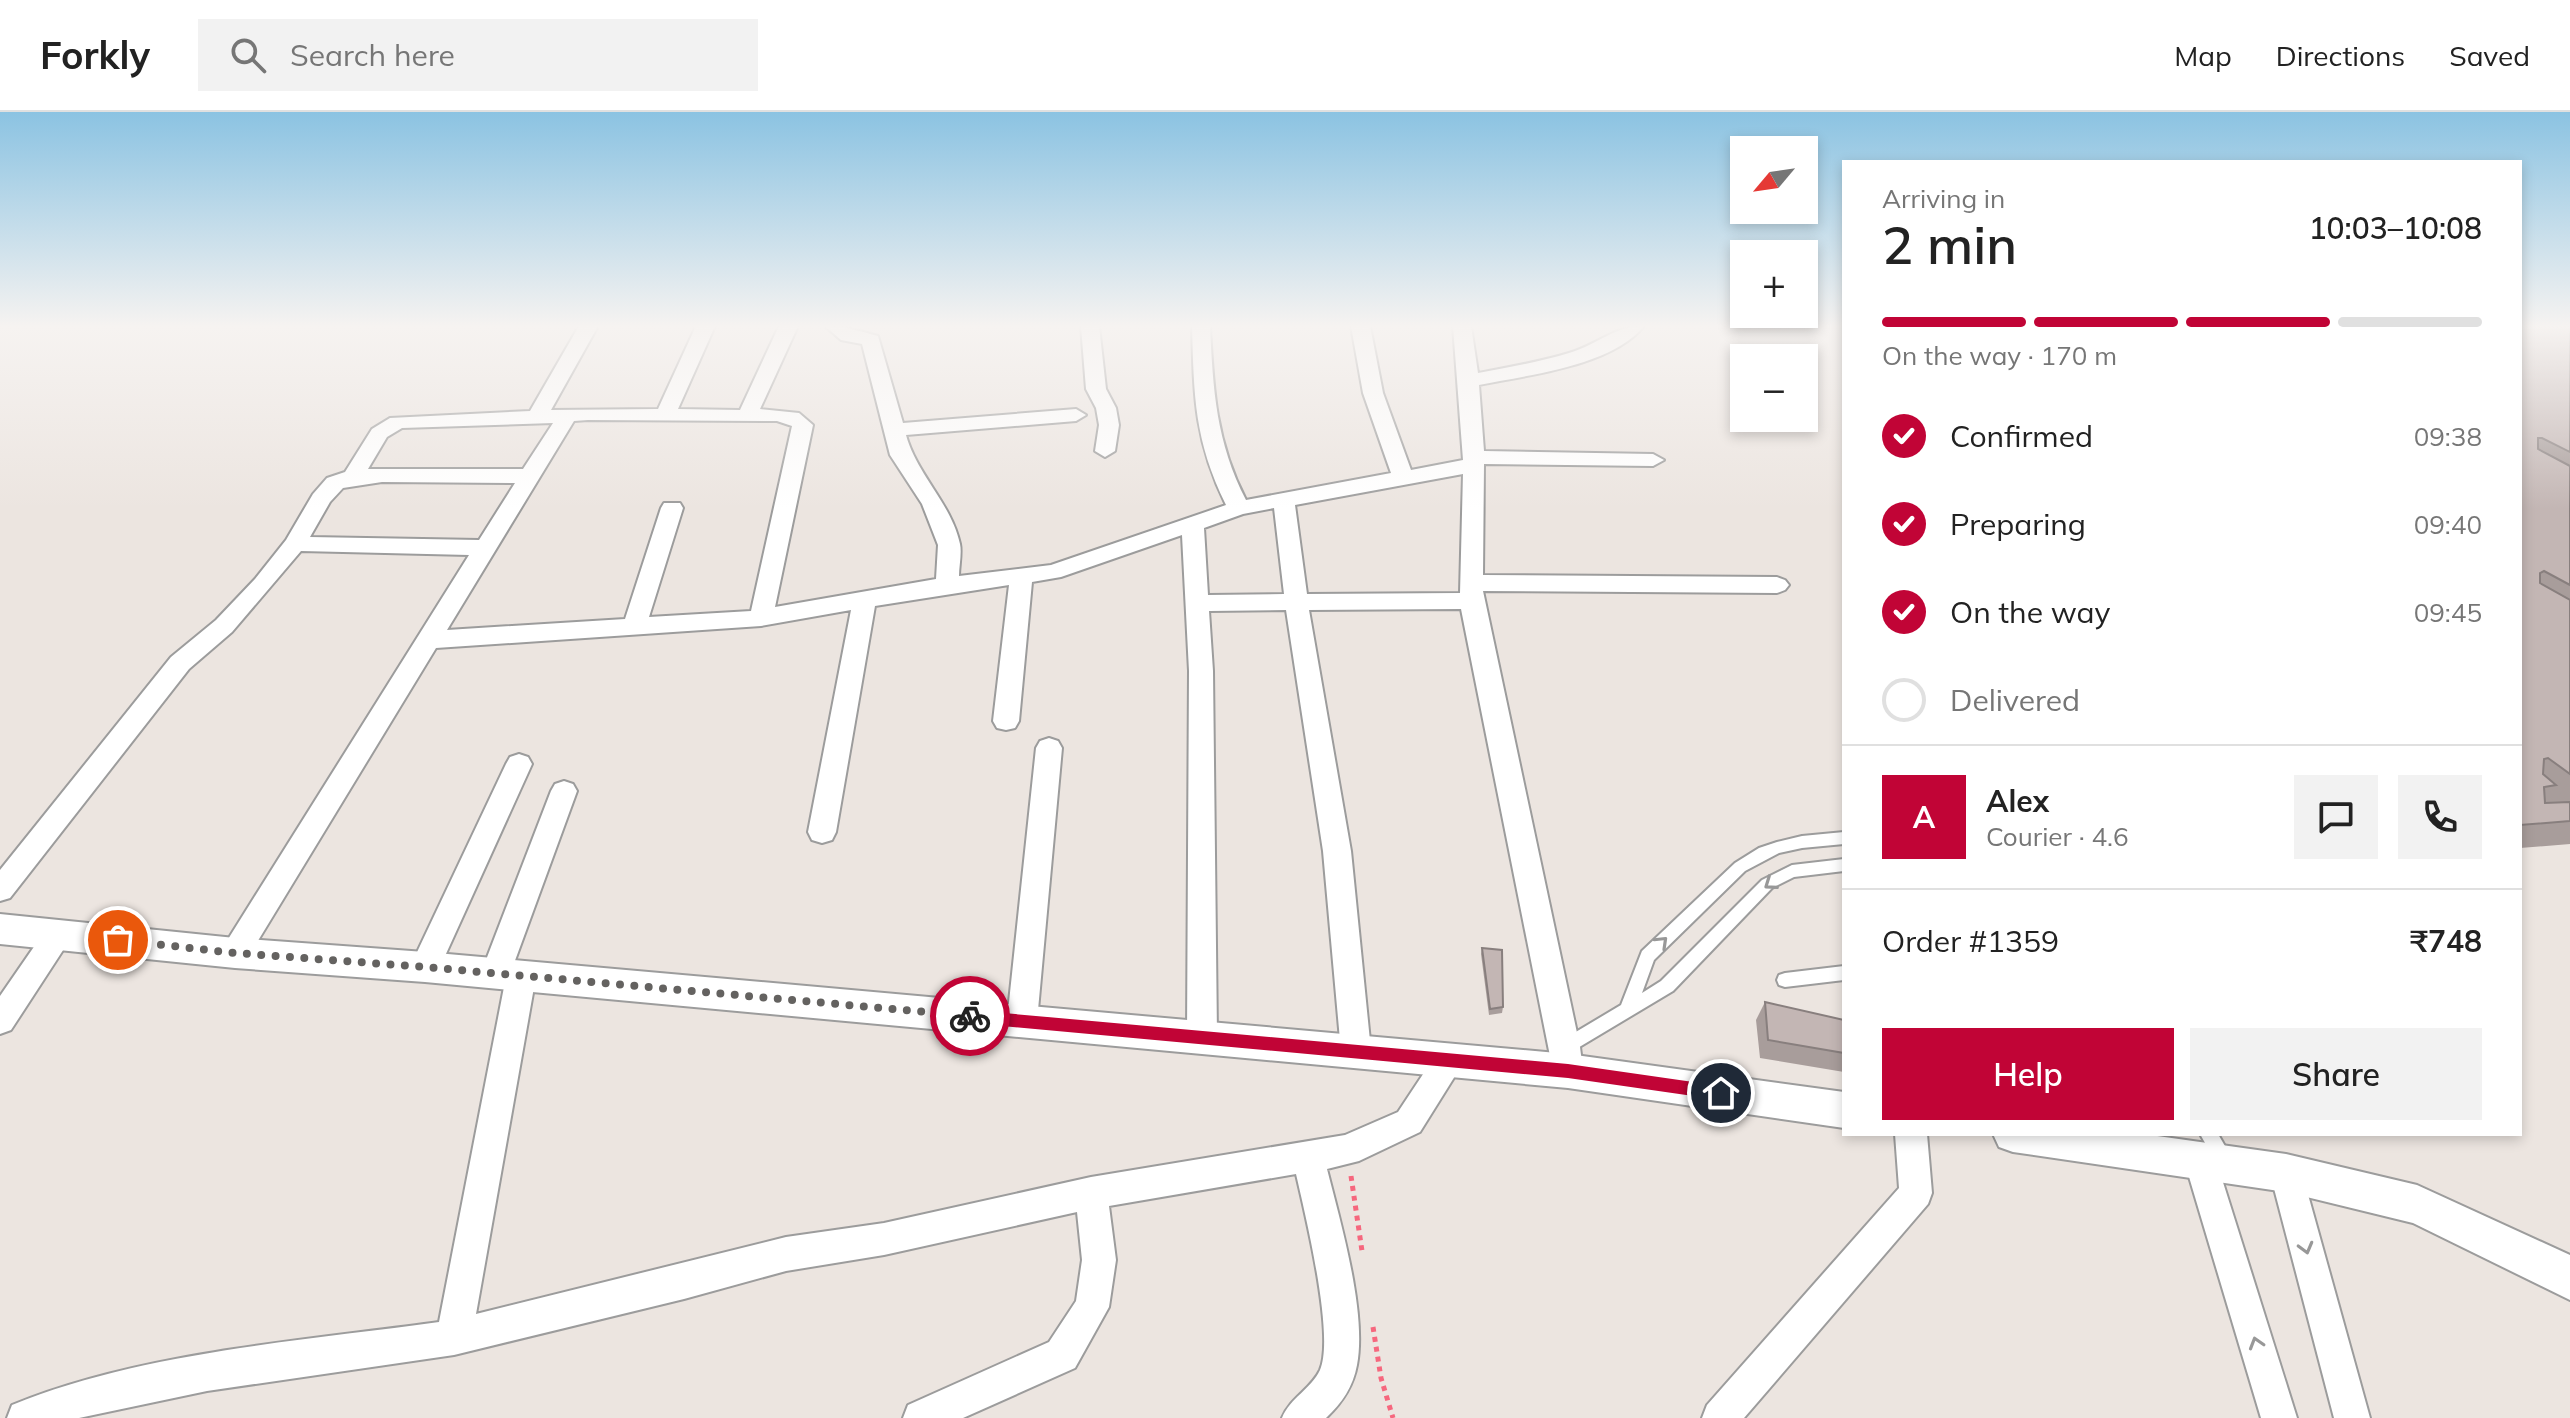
<!DOCTYPE html>
<meta charset="utf-8">
<style>
:root{--surface:#fff;--page:#f2f2f2;--text:#222;--muted:#767676;--line:#e0e0e0;--accent:#c10436}
body{margin:0;font-family:Mulish,sans-serif;background:var(--page);color:var(--text);height:100vh;display:flex;flex-direction:column;font-size:30px;white-space:nowrap}
*{box-sizing:border-box;margin:0}
p{font-size:26px;color:var(--muted)}
.icon{flex:none;width:44px;height:44px;fill:none;stroke:currentColor;stroke-width:2;stroke-linecap:round;stroke-linejoin:round}
.map{position:relative;flex:1;overflow:hidden}
.sheet{position:absolute;left:1842px;top:48px;width:680px;height:976px;display:flex;flex-direction:column;background:var(--surface);border-radius:0px;box-shadow:0 4px 12px #0003}
.sheet>*{flex:none}
.needle{width:52px;rotate:241deg}
.controls{position:absolute;left:1730px;top:24px;display:grid;gap:16px}
.controls a{display:grid;place-items:center;width:88px;height:88px;border-radius:0px;background:var(--surface);box-shadow:0 4px 12px #0003;font-size:40px}
.pin{position:absolute;display:grid;place-items:center;width:68px;height:68px;color:#fff;margin:-34px;border:4px solid #fff;border-radius:50%;box-shadow:0 2px 8px #0007}
.courier{position:absolute;display:grid;place-items:center;width:80px;height:80px;margin:-40px;border:6px solid #c10436;border-radius:50%;background:#fff;color:#222;box-shadow:0 2px 10px #0007}
.headline em{font-style:normal;font-weight:600}
.headline div{display:flex;flex-direction:column-reverse}
.headline{display:flex;align-items:center;justify-content:space-between;height:136px;padding:0 40px}
h1{font-size:52px;font-weight:600;line-height:60px}
.bar{display:grid;grid-template-columns:repeat(4,1fr);gap:12px 8px;align-content:center;height:96px;padding:0 40px}
.bar i{height:10px;border-radius:6px;background:var(--line)}
.bar .selected{background:var(--accent)}
.bar p{grid-column:span 4}
.line{display:flex;align-items:center;gap:20px;padding:0 40px;border-top:2px solid var(--line)}
.line div{flex:1}
.round{display:grid;place-items:center;flex:none;width:84px;height:84px;border-radius:0px;background:var(--page)}
ol{padding:0 40px;list-style:none}
li{display:flex;align-items:center;gap:24px;height:88px}
li p{margin-inline-start:auto}
li .icon{padding:8px;border-radius:50%;background:var(--accent);color:#fff;stroke-width:4}
li:last-child{color:var(--muted)}
li i{width:44px;height:44px;border:4px solid var(--line);border-radius:50%}
.primary-button{display:flex;gap:16px;margin-top:auto;padding:16px 40px}
.primary-button a{flex:1;height:92px;border-radius:0px;background:var(--accent);color:#fff;font-size:32px;font-weight:600;line-height:92px;text-align:center}
.primary-button a+a{background:var(--page);color:var(--text)}
header{display:flex;align-items:center;gap:48px;box-sizing:border-box;height:112px;padding:0 40px;background:var(--surface);border-bottom:2px solid var(--line)}
header strong{font-size:38px}
nav{display:flex;gap:44px;margin-inline-start:auto;font-size:28px}
.search{width:560px;height:72px;background:var(--page);display:flex;align-items:center;gap:20px;box-sizing:border-box;padding:0 28px;border-radius:0px;color:var(--muted);font-size:30px}
.map>svg:first-child{display:block}
.lines{fill:none;stroke-linecap:round;stroke-linejoin:round}
.service-casing{stroke:#9c9c9c;stroke-width:4}
.minor-casing{stroke:#9c9c9c;stroke-width:4}
.tertiary-casing{stroke:#9c9c9c;stroke-width:4}
.path{stroke:#f6677e;stroke-width:5;stroke-dasharray:5 5;stroke-linecap:butt}
.service{fill:#fff;fill-rule:evenodd}
.minor{fill:#fff;fill-rule:evenodd}
.tertiary{fill:#fff;fill-rule:evenodd}
.wall{fill:#a89d9b}
.building{fill:#c3b6b4;stroke:#887f7e;stroke-width:2}
.oneway{stroke:#989898}
.route{fill:#c10436}
.done{stroke:#646260;stroke-width:8;stroke-dasharray:0 14.4}
</style>
<header>
<strong>Forkly</strong>
<div class="search"><svg class="icon" aria-label="search" viewBox="0 0 24 24"><circle cx="10" cy="10" r="6"/><path d="M15 15l6 6"/></svg>Search here</div>
<nav><a>Map</a><a>Directions</a><a>Saved</a></nav>
</header>
<div class="map">
<svg width="2570" height="1306" viewBox="0 0 2570 1306">
<rect width="100%" height="100%" fill="#ece5e0"/>
<g class="lines">
<defs>
<path id="service" d="M1844 720V732L1802 736 1779 741 1745 759 1654 848 1642 881 1661 869 1762 768 1792 753 1844 747V759L1794 765 1772 776 1673 879 1571 940 1565 942 1559 940 1557 935 1559 930 1621 893 1642 839 1735 751 1759 736 1777 730 1802 724Z
M1844 854V868L1785 875 1779 873 1777 868 1779 863 1785 861Z
M2200 1022H2218L2233 1048 2230 1054 2224 1056 2218 1054Z"/>
<path id="minor" d="M579 214H598L551 298 658 297 696 214H715L678 297 740 298 779 214H798L760 297 799 301 813 313 775 495 936 467 938 433 922 392 890 343 862 232 841 228 825 214C844 214 859 219 878 224L903 311 1076 297 1086 303 1076 309 906 323C917 363 951 391 960 432 962 441 959 454 959 464L1051 453 1226 393C1194 328 1194 284 1192 214H1210C1213 278 1216 330 1246 388L1391 361 1363 281 1351 214H1370L1383 281 1411 358 1463 348 1453 214H1471L1478 261C1509 255 1540 250 1569 241 1599 232 1614 214 1644 214 1612 254 1528 263 1479 273L1484 339 1653 342 1664 348 1653 354 1484 352 1483 463 1777 465 1785 468 1789 473 1785 478 1777 481 1483 479 1580 935 1583 959 1579 969 1568 973 1557 969 1553 959 1461 497 1309 498 1351 739 1371 939 1367 949 1356 953 1345 949 1341 939 1323 739 1286 498 1209 499 1213 559 1217 925 1213 934 1202 938 1191 934 1187 925 1189 559 1182 423 1061 465 1032 470 1019 609 1015 616 1006 618 997 616 993 609 1009 473 875 494 836 720 832 728 822 731 812 728 808 720 851 498 761 514 436 536 245 850 235 853 225 850 220 841 225 832 469 443 301 439 232 520 189 557 10 786 0 789V758L171 545 216 508 255 467 286 428 313 382 327 366 345 360 372 317 390 306 530 299ZM588 308 777 309 792 314 751 499 649 505 683 396 680 391H664L661 396 625 507 447 518 574 309ZM553 311 523 357H368L387 325 402 316ZM1463 362 1460 481 1307 482 1295 393ZM382 370 515 371 479 428 310 425 330 390 343 376ZM1274 396 1284 482 1208 483 1204 416 1243 402Z
M1081 214H1099L1106 277 1116 296 1119 313 1115 339 1105 345 1095 339 1099 313 1096 296 1086 277Z
M1049 626 1058 629 1062 636 1037 909 1033 918 1022 922 1011 918 1007 909 1036 636 1040 629Z
M519 642 528 645 532 652 440 855 435 864 425 867 415 864 410 855 506 652 510 645Z
M564 669 573 672 577 679 513 854 521 851 531 855 536 864 476 1202 786 1125 884 1111 1091 1065 1345 1023 1398 1000 1439 938 1450 934 1461 938 1465 948 1420 1020 1359 1049 1327 1057C1340 1109 1367 1200 1357 1253 1353 1275 1342 1291 1326 1306H1282C1290 1286 1311 1277 1320 1258 1335 1224 1305 1101 1296 1062L1109 1094 1116 1148 1109 1195 1075 1256 963 1306H903L908 1293 1049 1230 1076 1189 1082 1148 1077 1100 884 1143 786 1159 684 1187 454 1243 207 1279 79 1306H7L12 1293C140 1240 302 1229 439 1210L505 870 496 874 486 870 481 861 551 679 555 672Z
M59 809 69 813 73 821 69 829 11 918 0 922V884L49 813Z
M1895 1022H1927L1932 1081 1928 1092 1744 1306H1702L1707 1293 1899 1076Z
M2200 1033 2211 1037 2216 1048 2297 1306H2261L2184 1048 2189 1037Z
M2286 1046 2298 1050 2302 1061 2370 1306H2334L2270 1061 2274 1050Z"/>
<path id="tertiary" d="M0 802 235 826 425 840 1568 942 1844 980V1016L1568 976 425 870 235 856 0 832Z
M1993 1022H2143L2286 1042 2417 1073 2570 1143V1188L2413 1111 2286 1080 2013 1040 1999 1035Z"/>
</defs>
<use href="#service" class="service-casing"/>
<use href="#minor" class="minor-casing"/>
<use href="#tertiary" class="tertiary-casing"/>
<path class="path" d="M1351 1064 1362 1139
M1373 1215 1381 1266 1393 1306"/>
<use href="#service" class="service"/>
<use href="#minor" class="minor"/>
<use href="#tertiary" class="tertiary"/>
</g>
<path class="wall" d="M2520 214H2570V732L2520 736Z
M1482 836 1503 895 1502 901 1489 903 1481 842Z
M1765 890 1844 908V960L1760 946 1756 908Z"/>
<path class="building" d="M2520 214H2570V340L2542 326H2538V337L2570 354V473L2544 459 2540 461V471L2570 488V662L2548 646 2544 647 2543 662 2556 673 2544 675 2545 691 2570 690V709L2520 713Z
M1482 836 1502 838 1503 895 1490 897Z
M1765 890 1844 908V941L1768 928Z"/>
<defs><path id="oneway-chevron" d="M-2-3.5L2.5 0L-2 3.5" fill="none" stroke-width="1.6" stroke-linecap="round" stroke-linejoin="round" transform="scale(2)"/></defs>
<g class="oneway">
<use href="#oneway-chevron" transform="translate(1770 772) rotate(145)"/>
<use href="#oneway-chevron" transform="translate(1662 830) rotate(-44)"/>
<use href="#oneway-chevron" transform="translate(2306 1136) rotate(75)"/>
<use href="#oneway-chevron" transform="translate(2256 1231) rotate(-107)"/>
</g>
<linearGradient id="sky" x2="0" y2="1"><stop stop-color="#8bc3e2"/><stop offset="0.54" stop-color="#f6f3f1"/><stop offset="1" stop-color="#f6f3f1" stop-opacity="0"/></linearGradient>
<rect width="2570" height="397" fill="url(#sky)"/>
<path class="route" d="M970 898 1568 952 1721 974 1729 981 1721 988 1568 966 970 911 963 904Z"/>
<g class="lines">
<path class="done" d="M118 828 235 841 425 855 970 904"/>
</g>
</svg>
<div class="controls">
<a><svg class="needle" viewBox="-14 -14 28 28"><path d="M0-13l5 13h-10z" fill="#e53935"/><path d="M0 13l5-13h-10z" fill="#767676"/></svg></a>
<a>+</a>
<a>−</a>
</div>
<div class="pin" style="left:118px;top:828px;background:#ea580c"><svg class="icon" aria-label="bag" viewBox="0 0 24 24"><path d="M5 8h14l-1 12H6zM9 8a3 3 0 0 1 6 0"/></svg></div>
<div class="pin" style="left:1721px;top:981px;background:#1f2937"><svg class="icon" aria-label="home" viewBox="0 0 24 24"><path d="M3 11l9-7 9 7M6 9v11h12V9"/></svg></div>
<div class="courier" style="left:970px;top:904px"><svg class="icon" aria-label="bike" viewBox="0 0 24 24"><circle cx="6" cy="16" r="4"/><circle cx="18" cy="16" r="4"/><path d="M6 16l4-8h5l3 8M10 8l3 8H6M13 5h3"/></svg></div>
<section class="sheet">
<div class="headline"><div><h1>2 min</h1><p>Arriving in</p></div><em>10:03–10:08</em></div>
<div class="bar"><i class="selected"></i><i class="selected"></i><i class="selected"></i><i></i><p>On the way · 170 m</p></div>
<ol>
<li><svg class="icon" aria-label="check" viewBox="0 0 24 24"><path d="M5 12l5 5 9-10"/></svg>Confirmed<p>09:38</p></li>
<li><svg class="icon" aria-label="check" viewBox="0 0 24 24"><path d="M5 12l5 5 9-10"/></svg>Preparing<p>09:40</p></li>
<li><svg class="icon" aria-label="check" viewBox="0 0 24 24"><path d="M5 12l5 5 9-10"/></svg>On the way<p>09:45</p></li>
<li><i></i>Delivered</li>
</ol>
<div class="line" style="height:144px"><b class="round" style="background:var(--accent);color:#fff">A</b><div><b>Alex</b><p>Courier · 4.6</p></div><a class="round"><svg class="icon" aria-label="chat" viewBox="0 0 24 24"><path d="M4 5h16v11H9l-5 4z"/></svg></a><a class="round"><svg class="icon" aria-label="phone" viewBox="0 0 24 24"><path d="M5 4h4l2 5-3 2q2 4 5 5l2-3 5 2v4C11 20 4 13 5 4z"/></svg></a></div>
<div class="line" style="height:104px"><div>Order #1359</div><b>₹748</b></div>
<div class="primary-button"><a>Help</a><a>Share</a></div>
</section>
</div>
